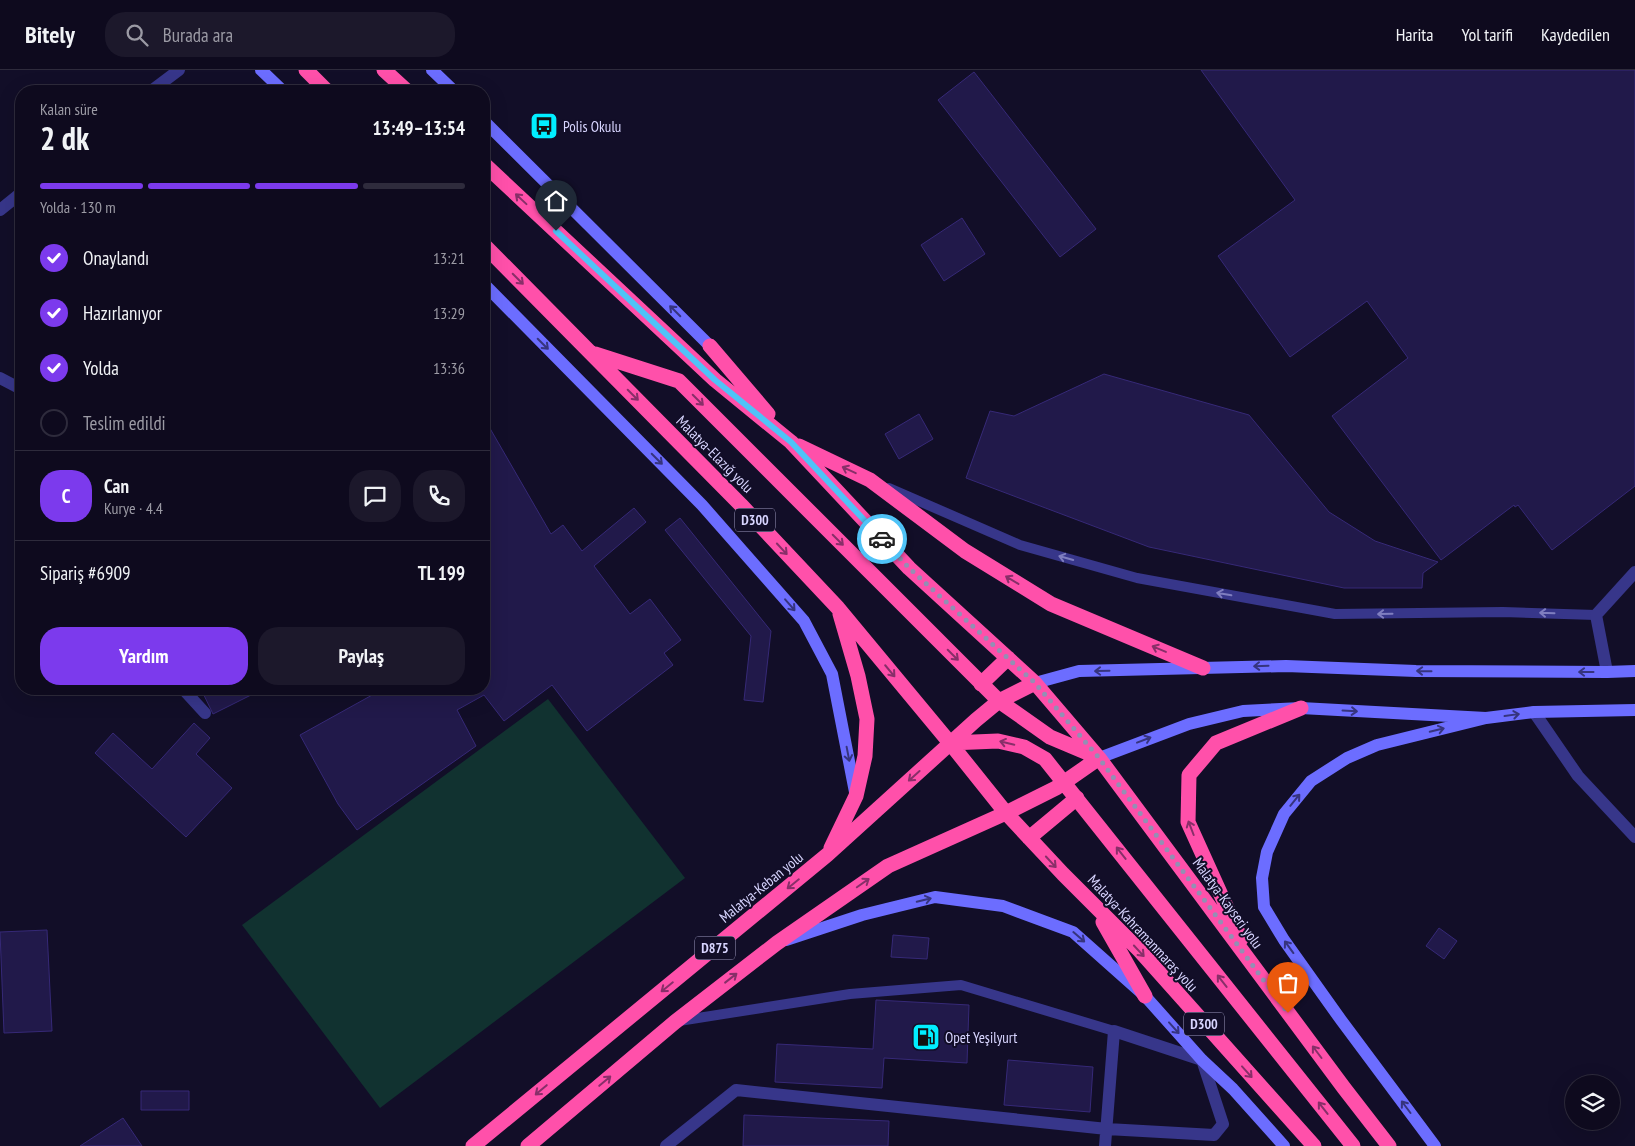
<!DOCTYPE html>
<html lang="tr">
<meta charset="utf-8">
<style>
:root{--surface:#0e0a1e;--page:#1c182b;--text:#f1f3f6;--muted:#9b9aa4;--line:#2e2b3c;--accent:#7c3aed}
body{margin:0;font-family:"PT Sans Narrow",sans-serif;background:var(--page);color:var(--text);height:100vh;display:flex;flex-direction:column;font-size:19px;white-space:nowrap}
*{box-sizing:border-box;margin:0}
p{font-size:16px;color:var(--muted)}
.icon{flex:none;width:28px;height:28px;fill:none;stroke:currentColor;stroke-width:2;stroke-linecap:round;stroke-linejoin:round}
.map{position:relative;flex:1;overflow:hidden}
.sheet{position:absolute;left:15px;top:15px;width:475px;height:610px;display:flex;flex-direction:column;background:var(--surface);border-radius:20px;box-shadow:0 5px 20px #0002,0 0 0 1px var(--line)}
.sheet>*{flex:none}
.controls{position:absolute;left:1565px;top:1005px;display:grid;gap:10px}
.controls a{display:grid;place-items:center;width:55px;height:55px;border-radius:50%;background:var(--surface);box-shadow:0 5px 20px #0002,0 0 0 1px var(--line);font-size:25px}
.pin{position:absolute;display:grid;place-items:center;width:42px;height:42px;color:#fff;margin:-51px -21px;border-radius:50% 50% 50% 0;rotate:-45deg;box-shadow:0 0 5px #0007}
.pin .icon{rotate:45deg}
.courier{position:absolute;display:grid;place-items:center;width:50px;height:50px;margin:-25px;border:4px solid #4fc3f7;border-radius:50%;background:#fff;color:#222;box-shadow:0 1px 6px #0007}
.headline em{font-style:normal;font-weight:700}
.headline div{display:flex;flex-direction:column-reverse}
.headline{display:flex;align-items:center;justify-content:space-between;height:85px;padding:0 25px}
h1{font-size:32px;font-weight:700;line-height:38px}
.bar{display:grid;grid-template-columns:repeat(4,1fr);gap:8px 5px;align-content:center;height:60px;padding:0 25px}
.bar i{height:6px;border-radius:4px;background:var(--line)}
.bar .on{background:var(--accent)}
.bar p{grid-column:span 4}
.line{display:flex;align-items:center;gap:12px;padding:0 25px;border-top:1px solid var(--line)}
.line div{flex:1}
.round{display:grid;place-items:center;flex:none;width:52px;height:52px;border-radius:20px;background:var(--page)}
ol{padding:0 25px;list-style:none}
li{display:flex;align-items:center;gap:15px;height:55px}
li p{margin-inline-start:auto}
li .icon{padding:5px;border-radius:50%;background:var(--accent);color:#fff;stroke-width:4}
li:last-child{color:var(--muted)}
li i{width:28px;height:28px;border:2px solid var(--line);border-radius:50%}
.cta{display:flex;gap:10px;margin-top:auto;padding:10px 25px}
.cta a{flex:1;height:58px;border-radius:20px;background:var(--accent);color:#fff;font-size:20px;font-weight:700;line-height:58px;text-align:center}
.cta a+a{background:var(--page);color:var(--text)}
header{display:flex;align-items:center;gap:30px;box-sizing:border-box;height:70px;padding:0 25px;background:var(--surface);border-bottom:1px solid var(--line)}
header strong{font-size:24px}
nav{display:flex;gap:28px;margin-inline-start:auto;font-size:18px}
.search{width:350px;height:45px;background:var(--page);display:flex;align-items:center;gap:12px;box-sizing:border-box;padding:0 18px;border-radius:20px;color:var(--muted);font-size:19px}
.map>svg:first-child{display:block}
.green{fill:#113230}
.building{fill:#21194a;stroke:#362977}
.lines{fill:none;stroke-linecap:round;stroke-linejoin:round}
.lane{stroke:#37368a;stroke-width:10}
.street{stroke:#37368a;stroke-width:12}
.secondary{stroke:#6c6dff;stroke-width:12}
.highway{stroke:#ff50aa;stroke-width:15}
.oneway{stroke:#882f69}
.oneway2{stroke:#36347e}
.oneway3{stroke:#7f7ebf}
.done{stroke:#938fb4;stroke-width:5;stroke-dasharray:0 9}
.route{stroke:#4fc3f7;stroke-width:6}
.labels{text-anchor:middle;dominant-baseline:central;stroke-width:4;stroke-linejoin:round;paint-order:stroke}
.shield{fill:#120e28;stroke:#9d99be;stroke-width:1}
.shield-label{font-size:14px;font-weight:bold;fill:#d8d5ff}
.poi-label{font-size:15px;fill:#d8d5ff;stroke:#120e28;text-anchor:start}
.street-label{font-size:15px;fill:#d8d5ff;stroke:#120e28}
</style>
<header>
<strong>Bitely</strong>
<div class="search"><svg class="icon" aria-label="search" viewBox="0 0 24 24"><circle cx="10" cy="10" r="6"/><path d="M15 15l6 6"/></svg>Burada ara</div>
<nav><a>Harita</a><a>Yol tarifi</a><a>Kaydedilen</a></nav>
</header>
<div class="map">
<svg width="1635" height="1076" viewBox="0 0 1635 1076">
<rect width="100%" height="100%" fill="#120e28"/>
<path class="green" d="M548 629 685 808 380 1038 242 855Z"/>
<path class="building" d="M1201 0H1635V416L1552 480 1518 435 1515 437 1514 435 1441 490 1332 346 1408 288 1367 231 1290 287 1218 186 1295 130Z
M974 2 1096 159 1060 187 938 30Z
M962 148 985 184 944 211 921 175Z
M1104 304 1249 345 1329 442 1375 471 1438 492 1423 503 1422 518H1344L1149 477 966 408 990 341 1014 346Z
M919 344 933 369 899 389 885 364Z
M484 348 551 464 563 455 582 481 634 438 646 452 594 496 630 544 650 529 681 570 664 583 673 595 587 661 552 615 504 651 484 625 457 640 476 676 357 760 338 734 300 665 383 619H484Z
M680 448 771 561 763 632 744 630 751 566 665 460Z
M201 619H263L213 644Z
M194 653 210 668 196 684 232 718 186 767 95 683 113 663 152 699Z
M1439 858 1457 871 1444 889 1426 876Z
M47 860 52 961 4 963 0 862Z
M893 865 929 868 927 889 891 887Z
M876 930 969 935 967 993 884 988 882 1018 775 1012 777 974 873 979Z
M1008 990 1093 997 1090 1042 1004 1035Z
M141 1021H189V1040H141Z
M744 1045 889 1051 888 1076H743Z
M123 1048 142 1076H80Z"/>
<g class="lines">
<path class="lane" d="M889 418 1020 475 1137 508 1335 544 1503 542 1596 545
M679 951 850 924 961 915 1114 961"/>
<path class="street" d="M151 21 179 0
M0 140 21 123
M0 308 21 319
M1607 602 1596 545 1635 502
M183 619 205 643
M1534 642 1578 706 1635 767
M666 1076 736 1020 1107 1059 1214 1065 1223 1054 1202 990 1114 961 1105 1076"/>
<path class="secondary" d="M261 0 283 21
M432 0 454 21
M484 51 710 276
M484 214 702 435 804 551 832 604 855 722
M1035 613 1079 601 1286 596 1416 601 1607 602 1635 601
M1099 688 1189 654 1243 641 1301 638 1486 648 1534 642 1635 640
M786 870 862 845 935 827 1003 836 1073 862 1145 926 1202 990 1233 1019 1284 1076
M1435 1076 1341 950 1284 870 1264 837 1262 808 1267 782 1284 744 1311 711 1347 688 1377 675 1486 648"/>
<path class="highway" d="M306 0 327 21
M384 0 407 21
M484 94 715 310 791 372 909 498 1035 613 1099 688 1344 1018 1389 1076
M484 175 741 435 838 538 950 673 1006 743 1063 804 1140 881 1314 1076
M710 276 768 344
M595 284 679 311 999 631 1050 667 1095 686
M799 376 870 410 965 481 1051 534 1203 598
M981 614 1008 588
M950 673 998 671 1024 677 1045 689 1353 1076
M1029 768 1077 728
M831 778 856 726 865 686 867 649 858 606 840 544
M1103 852 1145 926
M1241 869 1188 752 1189 705 1216 673 1301 638
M473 1076 827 785 976 650 999 631 1035 613
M528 1076 675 952 777 873 888 796 1006 743 1056 718 1099 688"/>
</g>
<defs><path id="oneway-shaft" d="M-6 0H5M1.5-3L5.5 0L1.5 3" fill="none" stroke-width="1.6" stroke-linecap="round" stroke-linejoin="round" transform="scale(1.25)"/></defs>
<g class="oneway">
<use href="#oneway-shaft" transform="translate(521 129) rotate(-137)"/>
<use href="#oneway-shaft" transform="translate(518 209) rotate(45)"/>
<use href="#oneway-shaft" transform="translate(633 325) rotate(45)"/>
<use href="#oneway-shaft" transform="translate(698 330) rotate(45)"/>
<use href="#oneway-shaft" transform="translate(849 400) rotate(-155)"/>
<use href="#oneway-shaft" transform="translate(838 470) rotate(45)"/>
<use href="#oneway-shaft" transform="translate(782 479) rotate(47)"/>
<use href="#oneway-shaft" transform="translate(1012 510) rotate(-149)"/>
<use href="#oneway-shaft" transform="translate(1159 579) rotate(-157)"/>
<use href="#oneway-shaft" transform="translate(953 585) rotate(45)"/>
<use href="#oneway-shaft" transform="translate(890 601) rotate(50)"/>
<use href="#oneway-shaft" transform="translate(1007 673) rotate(-167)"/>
<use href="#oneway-shaft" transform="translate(914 706) rotate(138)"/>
<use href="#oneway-shaft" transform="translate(1191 758) rotate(-111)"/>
<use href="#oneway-shaft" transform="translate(1121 783) rotate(-128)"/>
<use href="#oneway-shaft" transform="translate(1051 792) rotate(47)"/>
<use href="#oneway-shaft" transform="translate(863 813) rotate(-35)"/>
<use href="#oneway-shaft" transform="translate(793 814) rotate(141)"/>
<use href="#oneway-shaft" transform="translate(1139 881) rotate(47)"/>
<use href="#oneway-shaft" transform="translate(731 908) rotate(-38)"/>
<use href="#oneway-shaft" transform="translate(1222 911) rotate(-128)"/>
<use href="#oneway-shaft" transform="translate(667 917) rotate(141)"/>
<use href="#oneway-shaft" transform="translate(1317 982) rotate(-127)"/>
<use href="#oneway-shaft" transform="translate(1247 1002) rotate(48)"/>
<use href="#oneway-shaft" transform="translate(605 1011) rotate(-40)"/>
<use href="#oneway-shaft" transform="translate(541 1020) rotate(140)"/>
<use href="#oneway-shaft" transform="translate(1323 1038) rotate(-128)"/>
</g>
<g class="oneway2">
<use href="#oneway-shaft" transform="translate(675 241) rotate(-135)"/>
<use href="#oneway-shaft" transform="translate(543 274) rotate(45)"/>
<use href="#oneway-shaft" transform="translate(657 389) rotate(45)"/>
<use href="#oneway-shaft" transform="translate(790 535) rotate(49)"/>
<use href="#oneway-shaft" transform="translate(1261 596) rotate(178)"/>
<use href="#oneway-shaft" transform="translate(1102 601) rotate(179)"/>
<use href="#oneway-shaft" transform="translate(1424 601) rotate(-179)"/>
<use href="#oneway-shaft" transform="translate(1586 602) rotate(-180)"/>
<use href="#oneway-shaft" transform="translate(1350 641) rotate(3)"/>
<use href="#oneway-shaft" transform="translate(1512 645) rotate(-8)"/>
<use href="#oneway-shaft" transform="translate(1437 660) rotate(-14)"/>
<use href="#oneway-shaft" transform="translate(1144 670) rotate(-21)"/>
<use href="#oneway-shaft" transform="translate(848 684) rotate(79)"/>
<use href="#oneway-shaft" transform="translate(1295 730) rotate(-51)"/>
<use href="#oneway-shaft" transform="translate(924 830) rotate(-14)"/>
<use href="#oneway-shaft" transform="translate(1079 867) rotate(41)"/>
<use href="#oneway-shaft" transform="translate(1289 877) rotate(-126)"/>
<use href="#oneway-shaft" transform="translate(1174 958) rotate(48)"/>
<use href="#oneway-shaft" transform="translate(1406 1037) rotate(-127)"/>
</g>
<g class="oneway3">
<use href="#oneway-shaft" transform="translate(1066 488) rotate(-164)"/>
<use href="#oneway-shaft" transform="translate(1224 524) rotate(-170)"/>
<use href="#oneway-shaft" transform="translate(1547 543) rotate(-178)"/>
<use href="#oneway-shaft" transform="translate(1385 544) rotate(179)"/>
</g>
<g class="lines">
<path class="done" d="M882 469 909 498 1035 613 1099 688 1288 943"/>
<path class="route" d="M556 161 715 310 791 372 882 469"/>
</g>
<defs>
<symbol id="bus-square" viewBox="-11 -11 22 22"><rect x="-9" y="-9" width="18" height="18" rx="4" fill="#01eeff" stroke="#120e28"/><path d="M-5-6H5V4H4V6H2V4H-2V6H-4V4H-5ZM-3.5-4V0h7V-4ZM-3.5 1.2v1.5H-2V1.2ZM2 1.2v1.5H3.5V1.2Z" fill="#111"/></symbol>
<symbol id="fuel-square" viewBox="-11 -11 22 22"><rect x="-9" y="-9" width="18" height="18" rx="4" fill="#01eeff" stroke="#120e28"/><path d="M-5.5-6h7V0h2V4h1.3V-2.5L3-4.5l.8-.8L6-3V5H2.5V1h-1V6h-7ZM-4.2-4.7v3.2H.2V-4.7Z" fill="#111"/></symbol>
</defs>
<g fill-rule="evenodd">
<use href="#bus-square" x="528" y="40" width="32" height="32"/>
<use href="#fuel-square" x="910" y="951" width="32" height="32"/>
</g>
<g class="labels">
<g class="shield">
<rect x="735" y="438.5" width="40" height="23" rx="4"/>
<rect x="695" y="866.5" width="40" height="23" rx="4"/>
<rect x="1184" y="942.5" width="40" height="23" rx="4"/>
</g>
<g class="shield-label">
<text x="755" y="450">D300</text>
<text x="715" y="878">D875</text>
<text x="1204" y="954">D300</text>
</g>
<g class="poi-label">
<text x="563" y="56">Polis Okulu</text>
<text x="945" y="967">Opet Yeşilyurt</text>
</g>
<g class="street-label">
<text transform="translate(715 384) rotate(45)">Malatya-Elazığ yolu</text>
<text transform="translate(761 817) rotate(-39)">Malatya-Keban yolu</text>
<text transform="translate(1228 833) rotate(54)">Malatya-Kayseri yolu</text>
<text transform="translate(1143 863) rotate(47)">Malatya-Kahramanmaraş yolu</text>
</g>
</g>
</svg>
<div class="controls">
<a><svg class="icon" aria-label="layers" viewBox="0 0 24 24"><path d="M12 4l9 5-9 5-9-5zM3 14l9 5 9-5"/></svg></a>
</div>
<div class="pin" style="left:1288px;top:943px;background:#ea580c"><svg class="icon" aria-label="bag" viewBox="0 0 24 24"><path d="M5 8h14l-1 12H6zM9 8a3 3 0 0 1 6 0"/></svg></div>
<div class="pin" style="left:556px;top:161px;background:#1f2937"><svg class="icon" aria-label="home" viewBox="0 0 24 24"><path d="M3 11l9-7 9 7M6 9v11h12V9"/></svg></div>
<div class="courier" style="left:882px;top:469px"><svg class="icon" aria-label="car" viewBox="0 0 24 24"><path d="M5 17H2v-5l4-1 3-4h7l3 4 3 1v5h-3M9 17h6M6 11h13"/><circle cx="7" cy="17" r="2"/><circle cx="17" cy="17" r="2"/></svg></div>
<section class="sheet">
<div class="headline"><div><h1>2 dk</h1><p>Kalan süre</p></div><em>13:49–13:54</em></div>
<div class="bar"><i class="on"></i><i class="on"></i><i class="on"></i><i></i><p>Yolda · 130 m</p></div>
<ol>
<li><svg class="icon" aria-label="check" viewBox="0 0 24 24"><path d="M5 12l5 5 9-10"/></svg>Onaylandı<p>13:21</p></li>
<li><svg class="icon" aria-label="check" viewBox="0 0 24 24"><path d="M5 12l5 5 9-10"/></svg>Hazırlanıyor<p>13:29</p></li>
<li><svg class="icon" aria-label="check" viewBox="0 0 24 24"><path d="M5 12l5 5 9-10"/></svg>Yolda<p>13:36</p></li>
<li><i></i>Teslim edildi</li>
</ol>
<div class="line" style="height:90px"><b class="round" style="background:var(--accent);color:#fff">C</b><div><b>Can</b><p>Kurye · 4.4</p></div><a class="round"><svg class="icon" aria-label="chat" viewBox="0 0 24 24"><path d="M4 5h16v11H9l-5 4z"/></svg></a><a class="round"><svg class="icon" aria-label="phone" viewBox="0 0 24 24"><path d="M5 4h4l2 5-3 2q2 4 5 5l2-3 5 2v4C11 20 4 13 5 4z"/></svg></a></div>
<div class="line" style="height:65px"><div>Sipariş #6909</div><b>TL 199</b></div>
<div class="cta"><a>Yardım</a><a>Paylaş</a></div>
</section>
</div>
